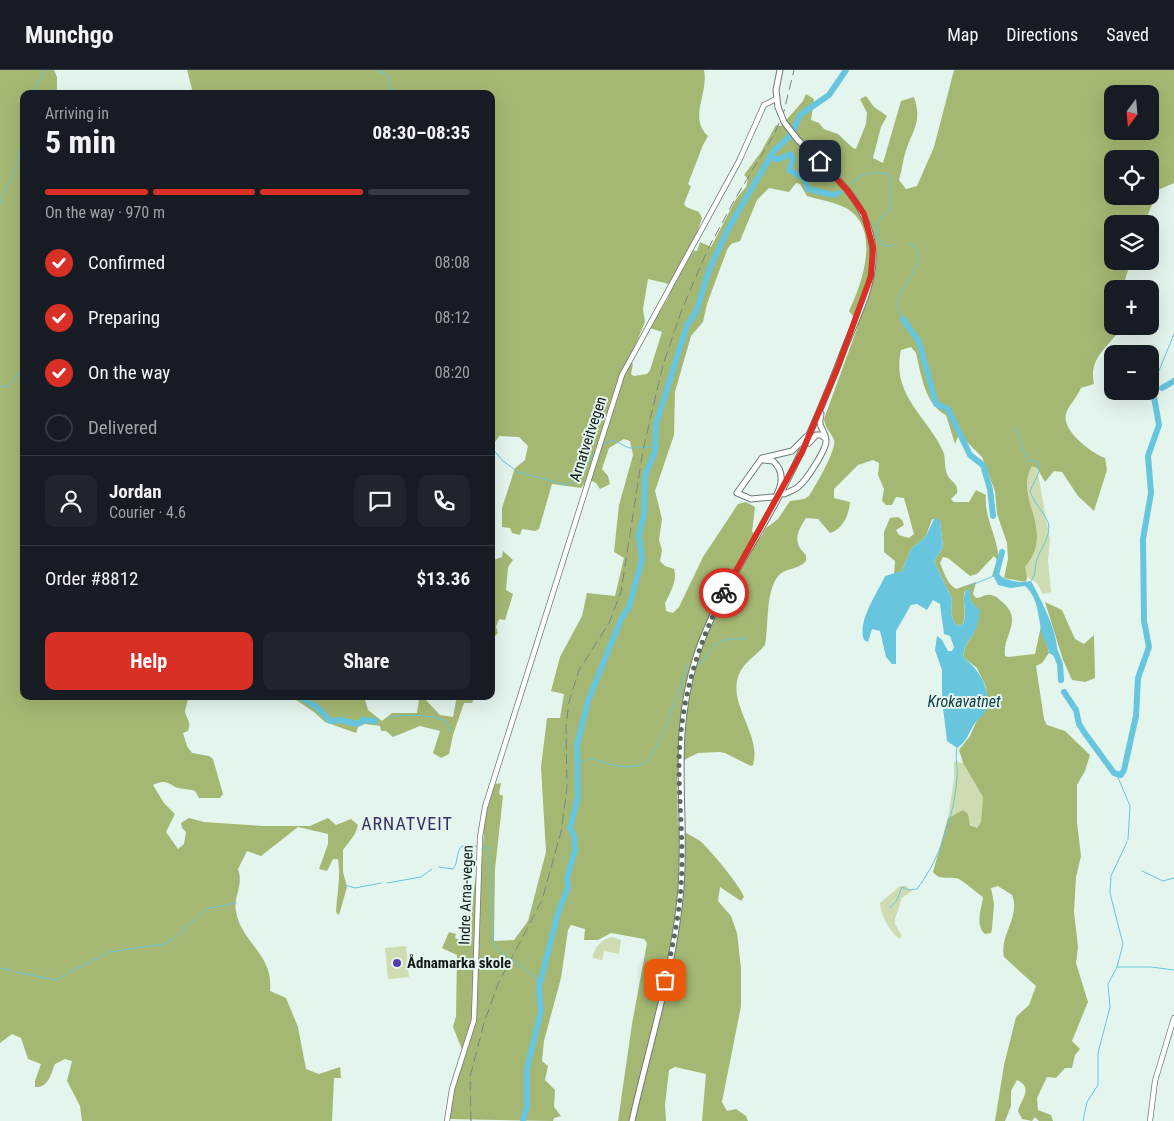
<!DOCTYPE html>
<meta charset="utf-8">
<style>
:root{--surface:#171b24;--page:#20242c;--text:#f1f3f6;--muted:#9ea1a6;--line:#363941;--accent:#d93025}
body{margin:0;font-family:"Roboto Condensed",sans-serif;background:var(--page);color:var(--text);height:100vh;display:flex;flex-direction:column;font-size:19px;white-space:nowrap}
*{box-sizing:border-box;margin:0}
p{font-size:16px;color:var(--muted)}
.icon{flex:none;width:28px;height:28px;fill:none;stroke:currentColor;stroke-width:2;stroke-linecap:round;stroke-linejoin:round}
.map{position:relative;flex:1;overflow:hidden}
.drawer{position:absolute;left:20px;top:20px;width:475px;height:610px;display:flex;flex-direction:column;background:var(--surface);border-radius:10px;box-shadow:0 5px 20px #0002}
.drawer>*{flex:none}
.needle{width:32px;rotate:196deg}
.buttons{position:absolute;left:1104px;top:15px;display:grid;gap:10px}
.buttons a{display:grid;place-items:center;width:55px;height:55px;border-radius:10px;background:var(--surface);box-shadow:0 5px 20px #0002;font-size:25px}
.pin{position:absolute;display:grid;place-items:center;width:42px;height:42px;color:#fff;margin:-21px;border-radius:10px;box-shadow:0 2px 8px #0006}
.courier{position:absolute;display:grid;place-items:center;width:50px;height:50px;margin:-25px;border:4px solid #d93025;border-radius:50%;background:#fff;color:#222;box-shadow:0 1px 6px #0007}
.overview em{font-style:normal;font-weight:700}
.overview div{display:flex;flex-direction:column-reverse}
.overview{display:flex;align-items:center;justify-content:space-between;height:85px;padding:0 25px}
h1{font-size:32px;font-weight:700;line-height:38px}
.bar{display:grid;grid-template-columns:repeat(4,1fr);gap:8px 5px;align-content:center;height:60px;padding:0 25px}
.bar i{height:6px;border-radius:4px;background:var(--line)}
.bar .current{background:var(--accent)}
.bar p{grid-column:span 4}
.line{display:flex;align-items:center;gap:12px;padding:0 25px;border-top:1px solid var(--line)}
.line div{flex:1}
.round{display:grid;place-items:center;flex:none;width:52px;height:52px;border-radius:10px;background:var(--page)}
ol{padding:0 25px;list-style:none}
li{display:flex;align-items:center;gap:15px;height:55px}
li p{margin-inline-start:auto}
li .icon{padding:5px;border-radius:50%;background:var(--accent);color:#fff;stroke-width:4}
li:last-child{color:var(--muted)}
li i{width:28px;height:28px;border:2px solid var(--line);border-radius:50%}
.action{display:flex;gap:10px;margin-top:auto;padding:10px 25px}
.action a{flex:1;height:58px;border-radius:10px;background:var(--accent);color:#fff;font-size:20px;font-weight:700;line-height:58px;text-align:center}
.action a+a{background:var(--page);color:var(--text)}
header{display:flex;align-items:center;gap:30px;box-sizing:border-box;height:70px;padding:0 25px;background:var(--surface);border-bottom:1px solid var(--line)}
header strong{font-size:24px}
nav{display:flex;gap:28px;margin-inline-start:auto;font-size:18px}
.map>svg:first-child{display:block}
.green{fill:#cfdcb2}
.forest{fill:#a5b873;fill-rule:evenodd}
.water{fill:#67c6dd}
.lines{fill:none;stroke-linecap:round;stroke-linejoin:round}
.stream{stroke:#67c6dd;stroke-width:1}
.river{stroke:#67c6dd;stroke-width:6}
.secondary-casing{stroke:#6d7c75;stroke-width:6}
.primary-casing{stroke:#6d7c75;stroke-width:7}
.secondary{stroke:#fff;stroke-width:4.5}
.primary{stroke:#fff;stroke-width:5}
.rail{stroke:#78847f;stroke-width:1;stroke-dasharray:10 5;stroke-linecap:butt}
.primary-bridge-casing{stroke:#6d7c75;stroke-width:7;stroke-linecap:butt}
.primary-bridge{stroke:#fff;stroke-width:5}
.done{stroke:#5d6762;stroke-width:5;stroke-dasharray:0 9}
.route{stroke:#d93025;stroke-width:6}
.poi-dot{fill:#533cb4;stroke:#e4f5ee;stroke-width:2}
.labels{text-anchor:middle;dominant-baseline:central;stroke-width:4;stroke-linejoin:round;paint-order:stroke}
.street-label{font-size:15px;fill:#141a17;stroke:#e4f5ee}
.poi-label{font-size:15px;font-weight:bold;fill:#141a17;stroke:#e4f5ee;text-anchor:start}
.water-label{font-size:16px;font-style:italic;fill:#0e3b45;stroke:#e4f5ee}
.quarter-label{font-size:18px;letter-spacing:1px;fill:#362f6a;stroke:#e4f5ee}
</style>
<header>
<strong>Munchgo</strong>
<nav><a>Map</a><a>Directions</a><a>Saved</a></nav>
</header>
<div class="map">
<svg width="1174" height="1051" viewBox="0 0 1174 1051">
<rect width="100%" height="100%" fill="#e4f5ee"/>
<path class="green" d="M1032 395 1037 398 1050 470 1048 491 1051 522 1043 524 1037 513 1027 507 1025 497C1057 460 1013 428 1032 395Z
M954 691 963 693 983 727 981 752 977 758 954 744 948 748 954 709Z
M900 816H906L912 821 902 828 895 849V854L902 866 900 869C891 864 880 844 880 833Z
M613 867 621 870 619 884 604 881 602 890 593 888C593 878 603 868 613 867Z
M406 876 409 907 388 909 385 878Z"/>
<path class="forest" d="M0 0H54L57 7V24H24V626H189L185 641C186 649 192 652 188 661L183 663 187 676 192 683 209 686 213 689 223 724 220 728H199L195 721C189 719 180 719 175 717 166 712 164 710 153 715L164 733 175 744 166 762 178 779 184 774 186 762 182 758 181 753 189 748 204 752 263 756H310L328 748 336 755 351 749 358 755 355 764 343 780V802L347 817 339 845 336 842C337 824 341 807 338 789H333L327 801 319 799 328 774V764L298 757 261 786 247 781 238 799C244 816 233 826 236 841 241 873 274 884 270 921L286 928 298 957 306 999 319 1004 340 997 341 1008H334L332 1051H82L80 1036 67 1011 72 991 65 989 55 994C51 1003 49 1018 35 1017V1011L41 994 28 989 21 968 12 964 0 973Z
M187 0H704C709 23 688 48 708 66L703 75 688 114 691 116 684 134 686 137 699 142 702 148 691 180 697 181 700 172 711 177 736 129 746 117 748 109 744 105 761 82 776 55 781 56 803 31 806 24 814 29 811 50 819 53 824 59 838 64 853 78 856 79 866 54 867 43 860 29 866 26 874 37 887 46 881 57 873 88 883 93 901 31 914 27C922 51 914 58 906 80 903 90 902 100 899 110L906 119 917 116 934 77 954 0H1174V113L1158 120 1144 154H1112V191H1131L1122 219H1112V256H1123C1109 277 1088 287 1094 314L1081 318C1077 327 1071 333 1067 341 1058 359 1092 383 1105 388L1107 400 1094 441 1078 426 1062 402 1054 401 1045 412 1037 398 1032 396C1013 428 1057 460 1025 497L1027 507 1026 512 1004 508 1008 489 1007 473 997 444 995 421 982 387 959 364 955 374 946 345C925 335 921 304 916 283L911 277 901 280C891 325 926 345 943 381 946 388 944 397 947 404 950 412 959 413 957 423L951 429 954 432H969L976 420 986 425C983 454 1008 479 994 506H992L997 490 994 486 977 504 970 506 948 488 943 487 940 493C944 502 947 514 956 519L976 512 973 524 976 528C982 528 985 524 991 525 996 526 998 528 1001 531 1025 550 1002 565 1005 586L1008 587 1035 584 1041 556 1036 533 1049 583 1042 593 1036 596 1044 649 1047 655 1065 661 1090 685 1085 701 1077 715V752L1081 786 1076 807 1074 842 1078 877 1076 893 1088 932 1072 971 1080 979 1075 985 1072 998H1065L1056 1008 1047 1007 1037 1028 1038 1040 1051 1045 1053 1051H1039L1035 1047 1032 1051 1022 1049 1018 1041C1021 1029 1034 1018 1017 1010L1011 1021V1036L1005 1051H995L1004 995 1016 947 1029 935 1036 916 1004 887C999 865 1021 847 1012 825L998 816 991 818 994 834 992 859 991 863 985 864C975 855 981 840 983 828L982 826C975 822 961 808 955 808 945 807 940 810 933 802L948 748 963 740 968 744 970 755 977 758 981 752 983 727 963 693 959 680 970 666 987 628 986 617 977 598 964 588C962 574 973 569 976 557 978 552 979 546 979 540L971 532 969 520 965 521C961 533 969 545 961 556L955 554 951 544 952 529 934 491 943 477 940 451 932 449 926 466 911 479 902 501 894 504 895 491 884 482V462L890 448 898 447 902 450 904 455 896 460 899 465 909 468 914 464 904 428 896 427 892 435H886L882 431 884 419 878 405 879 393 873 390 858 395 834 419V428L850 432C849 445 843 459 830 463L818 449 806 448C797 462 792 472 806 485V491C799 500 787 497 779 505 765 521 769 556 765 575 757 585 744 592 739 604 727 635 762 664 753 695L751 696 725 683 719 682 698 683 686 689 678 699 677 707 678 755C683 763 693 766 700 771 708 777 741 817 744 827L741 831 720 817 718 831 731 846 737 863 741 898V936L722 1032 727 1041 736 1039 746 1046 748 1051H702L706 1004 675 997 669 1000 665 1035 666 1051H618L632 954 647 873 644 869 611 863 598 870H584L585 859 571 855 568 860 561 908 544 971 542 991 548 996 545 1010 555 1020 554 1037 561 1046 554 1048 553 1051 449 1049 455 1017 465 987 453 957 456 946 457 885 442 878 449 862 456 864 455 868 469 874C472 851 472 828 476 806L481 804 485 747 495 714 501 713 499 724 503 726 495 799 494 871 514 870 528 851 546 782 541 697 547 648H560L564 624 551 621 560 587 582 546 587 523 615 526 624 488 614 482 619 435 633 385 630 371 624 369 609 378 602 399 608 406 610 414 600 419 596 413 588 409 581 418 552 414 539 459 535 461 522 459 520 465 512 463 510 458 502 457V438L515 398 525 390 528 376 519 367 499 366 491 378V24H190L192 19ZM1112 24H1150V61H1112ZM1112 81 1121 86 1119 89H1150V126H1112ZM796 113 800 114 807 126C820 130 842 133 853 143 879 166 861 216 849 241L857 251 858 256 824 349C825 359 831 362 834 370 837 379 815 417 809 426L804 429 790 431 778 449 766 458 761 467 752 462 755 437 746 432 738 434 703 487 679 537 673 543 666 541 665 533C670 523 678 510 674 499L665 496 660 491 662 480 659 470 662 449 655 421 674 365 675 322 691 266 703 252 707 234 727 180 731 174 740 171 757 130 769 118 789 122ZM648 209 669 214 671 218 668 228 650 258 662 262 650 300 647 304 634 306 631 304 633 294 629 290 645 252 643 239Z
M503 481 513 490 508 497 506 520 513 524 505 550 499 549 496 557 498 563 491 570V491L502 487Z
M1045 532 1062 540 1075 569 1084 574 1094 565 1095 608 1085 612 1072 610 1063 590Z
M290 626H364L368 640 382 651 392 643H417L419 630 423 627 440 645 453 647 457 626H470L474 629 472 633H464L453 665 449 684 441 688 433 683 440 661 420 656 393 667 386 661H381L380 656 365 654 358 657 356 663 325 652 314 642Z"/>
<path class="water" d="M935 447 940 451 943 477 934 491 952 529 951 544 955 554 961 556C970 545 960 532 966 520H970L971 532 980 540C979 546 978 556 975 561 970 571 962 576 964 588 980 600 995 624 983 645 981 648 977 650 975 653 968 663 968 671 957 678L947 671 942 630V600L935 580 937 566 942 570 948 581H952L954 577 950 566 944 564 940 534 933 530 927 540 917 534 911 535 896 561V594H892L886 587 880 561 872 559 868 572 864 570C857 551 877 524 885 506L902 501 911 479 926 466Z
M996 505C1008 510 1018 514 1031 511 1040 528 1062 568 1056 587L1049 583C1048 576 1044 571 1042 564 1038 546 1039 529 1025 516L1011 518 998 515 994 507Z"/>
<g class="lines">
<path class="stream" d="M378 0 389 6 388 15 392 20H388L386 24
M33 24 44 0
M851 114C867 101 868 102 888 104L890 106V140C887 143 883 144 881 147 874 156 877 167 883 175L890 176 896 174
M0 133 17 95 24 61
M903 249C901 245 897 238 897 234 896 219 937 184 910 174
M1156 308 1174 264
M0 316H8L19 303 24 302
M1015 356 1027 390 1039 392V402L1030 421C1034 433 1043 441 1048 452 1052 465 1041 478 1037 489 1034 498 1037 503 1031 511
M601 375 613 370 629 378 656 377
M491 377 503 391 518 402 566 415 576 410 595 382
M491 467 493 468
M968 519 972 515 996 505
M700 595C713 573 721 567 747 569
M388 648C398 643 438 645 447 652L450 661
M577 694 592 688C607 694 624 700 641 695 657 691 681 613 688 595
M1117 705 1130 736 1128 770
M1127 772 1111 806 1110 823 1123 874 1117 897H1151L1174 900
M482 778H489L493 873 499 880 535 907 539 917
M439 797 453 799C459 792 455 783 462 776H477
M1142 801 1163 811 1174 808
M387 813 421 807 432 799
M345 815 355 818 381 813
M890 838 897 830 902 817 908 820 917 819C940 789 954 746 957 708 958 698 955 687 957 678
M180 863 206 839 236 833
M0 898 12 901
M16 902 55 910 67 904
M68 903 110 882 164 874 180 864
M1083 1051 1087 1032 1098 1015V983L1110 937 1108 914 1117 897"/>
<path class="river" d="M771 86 776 90 791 84 793 90 789 100 804 108 808 119 833 125 839 123
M903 249 919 272 936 334 948 339 970 385 983 395 990 419 993 446
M1162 318 1174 311
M1001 510 996 505 1002 482
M1054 579 1060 594 1061 610
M1064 622 1076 640 1079 654 1084 662 1114 703 1121 705 1124 700 1136 646 1138 608 1149 577 1144 551 1143 469 1151 423 1148 386 1159 355 1154 327
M299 626 318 638 330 651 341 650 357 654 363 650 375 651
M523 1051 527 1036V998L541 941 539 917 558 843 568 817 567 808 575 780 574 766 570 758 578 727 577 675 588 631 621 549 629 537 642 489 639 466 644 443 645 405 655 381 656 354 687 255 696 242 709 200 728 159 773 82 792 64 800 45 829 25 846 0"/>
<defs>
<path id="secondary" d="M447 1051 452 1019 474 950 480 767 485 737 622 305 739 91 764 35 776 29
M1150 1051 1155 1011 1174 948"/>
<path id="primary" d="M778 37 776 20 780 0
M809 373 816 365H821L825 368
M763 390 773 391C783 400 783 412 777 424
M784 424C789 422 794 420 798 417 806 411 827 379 826 370 825 358 817 359 821 344
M773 427 751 429 737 423 762 388 792 381 806 367
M632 1051C649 975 675 895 681 818 687 736 670 669 696 587 714 531 749 483 776 432 803 382 825 330 845 277 856 250 871 221 873 192 876 138 833 104 798 70"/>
</defs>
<use href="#secondary" class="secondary-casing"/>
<use href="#primary" class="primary-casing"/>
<use href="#secondary" class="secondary"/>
<use href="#primary" class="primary"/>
<path class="rail" d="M471 1051 470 1007 484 953 498 914 542 830 561 762 567 718 566 657 569 632 579 600 609 553 621 522 643 380 663 295 681 242 707 181 735 129 775 63 784 41 794 0"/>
<defs>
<path id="primary-bridge" d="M778 37 784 52 798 70"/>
</defs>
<use href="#primary-bridge" class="primary-bridge-casing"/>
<use href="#primary-bridge" class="primary-bridge"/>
</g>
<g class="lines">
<path class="done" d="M665 910C672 879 679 848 681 816 684 775 679 735 679 694 680 634 696 577 724 523"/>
<path class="route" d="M724 523 802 382 837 299 871 206 873 178 864 144 848 121 820 91"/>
</g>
<circle class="poi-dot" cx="397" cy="893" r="5"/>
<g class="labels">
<g class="street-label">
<text transform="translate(588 369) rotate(-72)">Arnatveitvegen</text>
<text transform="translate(466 825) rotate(-88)">Indre Arna-vegen</text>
</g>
<g class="poi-label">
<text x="407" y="893">Ådnamarka skole</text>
</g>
<g class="water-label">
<text x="964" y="631">Krokavatnet</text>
</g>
<g class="quarter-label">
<text x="407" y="753">ARNATVEIT</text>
</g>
</g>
</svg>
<div class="buttons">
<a><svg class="needle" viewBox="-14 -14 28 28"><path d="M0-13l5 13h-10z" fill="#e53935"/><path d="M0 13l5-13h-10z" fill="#9ea1a6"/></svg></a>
<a><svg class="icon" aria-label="locate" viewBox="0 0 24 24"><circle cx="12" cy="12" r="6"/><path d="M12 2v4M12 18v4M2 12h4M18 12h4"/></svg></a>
<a><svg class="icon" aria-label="layers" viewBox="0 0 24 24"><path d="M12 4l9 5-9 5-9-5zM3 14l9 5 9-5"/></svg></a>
<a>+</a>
<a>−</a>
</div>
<div class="pin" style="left:665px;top:910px;background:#ea580c"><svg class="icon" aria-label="bag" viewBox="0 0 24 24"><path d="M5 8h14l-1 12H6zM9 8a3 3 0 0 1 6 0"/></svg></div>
<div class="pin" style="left:820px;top:91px;background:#1f2937"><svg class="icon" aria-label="home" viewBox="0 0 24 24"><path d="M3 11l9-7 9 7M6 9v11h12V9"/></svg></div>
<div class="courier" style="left:724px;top:523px"><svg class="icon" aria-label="bike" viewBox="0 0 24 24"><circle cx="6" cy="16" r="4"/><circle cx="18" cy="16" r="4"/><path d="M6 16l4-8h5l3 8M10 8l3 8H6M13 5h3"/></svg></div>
<section class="drawer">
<div class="overview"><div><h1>5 min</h1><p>Arriving in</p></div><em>08:30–08:35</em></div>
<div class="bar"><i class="current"></i><i class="current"></i><i class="current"></i><i></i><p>On the way · 970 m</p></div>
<ol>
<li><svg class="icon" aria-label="check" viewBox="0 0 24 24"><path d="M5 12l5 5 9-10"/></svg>Confirmed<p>08:08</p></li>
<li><svg class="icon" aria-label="check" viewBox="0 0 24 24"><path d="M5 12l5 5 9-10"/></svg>Preparing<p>08:12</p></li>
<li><svg class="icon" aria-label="check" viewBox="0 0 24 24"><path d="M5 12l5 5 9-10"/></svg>On the way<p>08:20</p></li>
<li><i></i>Delivered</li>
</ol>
<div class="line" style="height:90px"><a class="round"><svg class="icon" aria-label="person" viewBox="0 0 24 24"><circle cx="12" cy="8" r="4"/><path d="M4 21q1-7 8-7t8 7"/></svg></a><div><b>Jordan</b><p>Courier · 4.6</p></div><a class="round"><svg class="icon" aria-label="chat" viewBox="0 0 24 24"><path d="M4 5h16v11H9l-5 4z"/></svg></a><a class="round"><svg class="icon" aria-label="phone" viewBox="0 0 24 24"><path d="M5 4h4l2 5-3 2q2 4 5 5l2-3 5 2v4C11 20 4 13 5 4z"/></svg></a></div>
<div class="line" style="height:65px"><div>Order #8812</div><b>$13.36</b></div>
<div class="action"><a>Help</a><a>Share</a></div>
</section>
</div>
